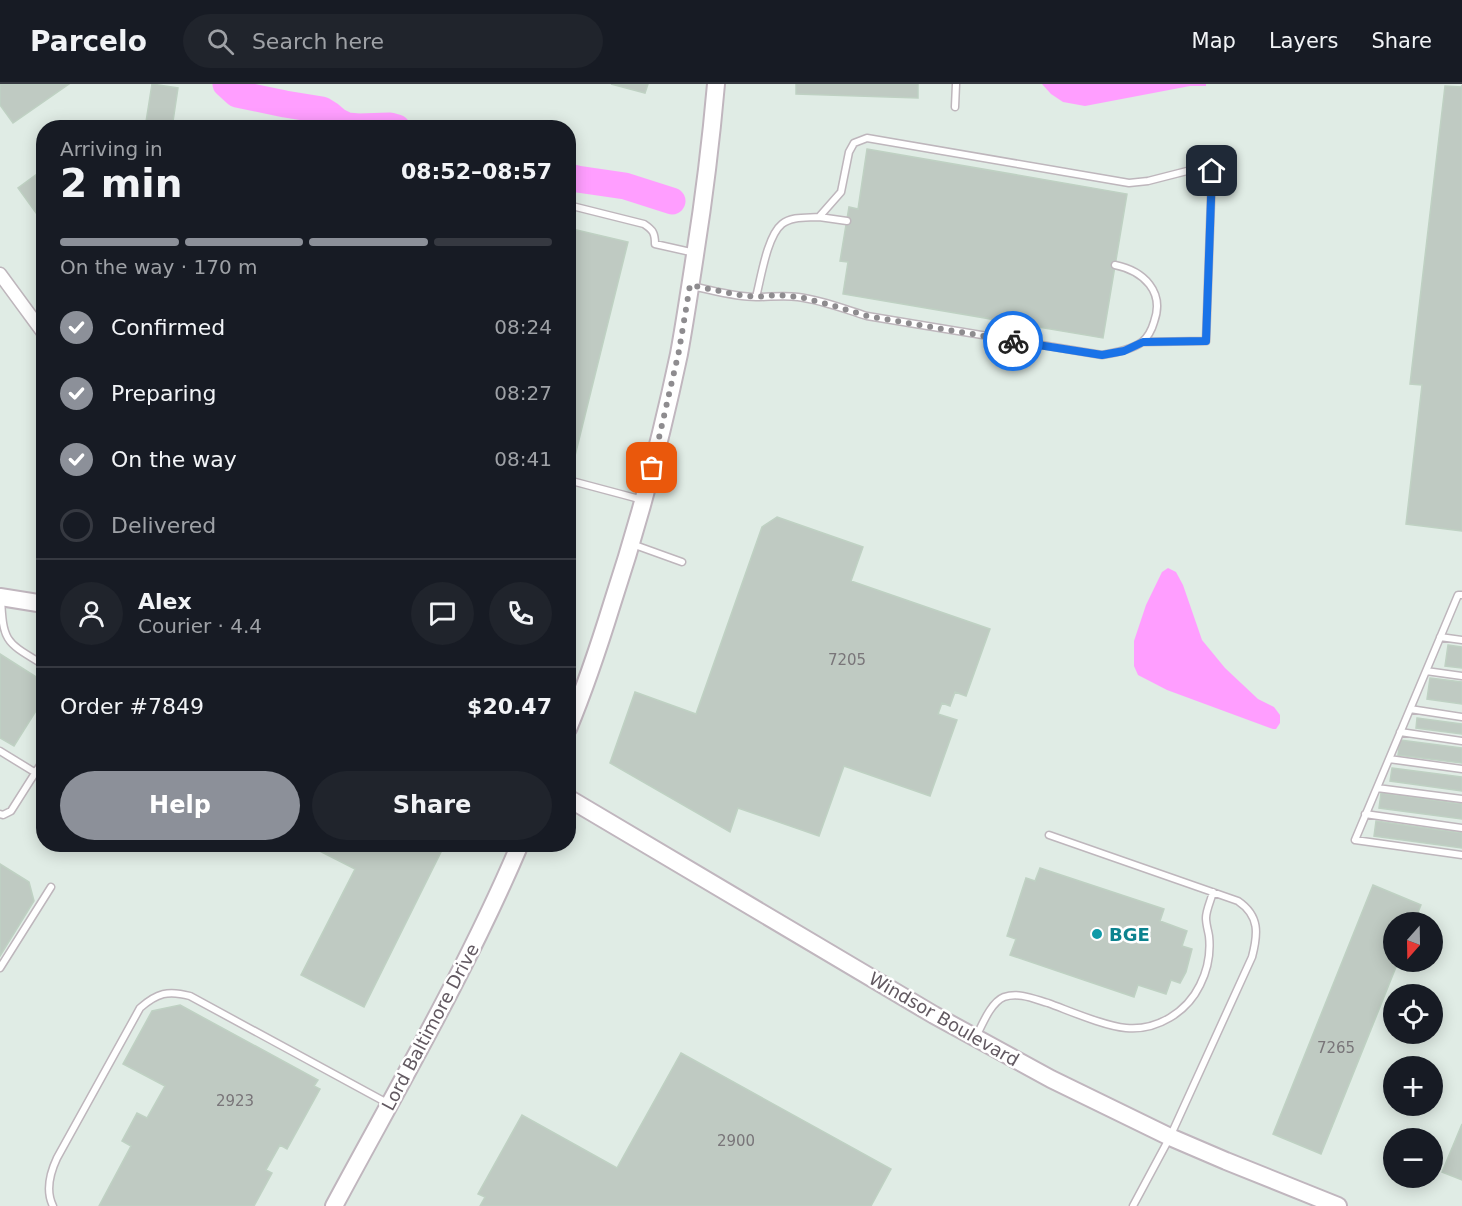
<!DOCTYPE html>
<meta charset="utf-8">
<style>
:root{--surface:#171b24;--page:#20242c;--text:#f1f3f6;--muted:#9ea1a6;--line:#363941;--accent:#8c9099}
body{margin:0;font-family:"DejaVu Sans",sans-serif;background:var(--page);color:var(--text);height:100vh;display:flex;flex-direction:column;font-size:22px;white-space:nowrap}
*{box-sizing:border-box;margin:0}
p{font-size:20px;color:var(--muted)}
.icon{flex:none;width:33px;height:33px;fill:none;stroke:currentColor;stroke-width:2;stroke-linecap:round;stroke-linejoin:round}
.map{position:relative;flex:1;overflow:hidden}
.panel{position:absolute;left:36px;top:36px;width:540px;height:732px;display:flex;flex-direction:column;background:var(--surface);border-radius:24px;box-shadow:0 3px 15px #0003}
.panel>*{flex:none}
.needle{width:39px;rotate:200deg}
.buttons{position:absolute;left:1383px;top:828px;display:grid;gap:12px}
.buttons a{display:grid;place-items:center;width:60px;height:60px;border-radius:50%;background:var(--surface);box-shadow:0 3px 15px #0003;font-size:30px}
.pin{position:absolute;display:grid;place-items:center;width:51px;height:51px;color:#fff;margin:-26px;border-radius:12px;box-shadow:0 3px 9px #0006}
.courier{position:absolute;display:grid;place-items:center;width:60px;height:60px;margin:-30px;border:4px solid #1a73e8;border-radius:50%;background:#fff;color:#222;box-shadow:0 2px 8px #0007}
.summary em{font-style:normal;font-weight:700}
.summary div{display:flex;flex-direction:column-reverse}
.summary{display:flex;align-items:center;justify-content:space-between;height:102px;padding:0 24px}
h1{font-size:39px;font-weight:700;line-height:45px}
.bar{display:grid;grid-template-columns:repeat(4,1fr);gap:9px 6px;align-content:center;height:72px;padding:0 24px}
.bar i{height:8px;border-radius:4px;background:var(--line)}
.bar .selected{background:var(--accent)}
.bar p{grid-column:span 4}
.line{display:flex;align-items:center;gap:15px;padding:0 24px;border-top:2px solid var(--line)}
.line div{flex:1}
.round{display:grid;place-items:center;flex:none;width:63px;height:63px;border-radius:32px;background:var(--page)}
ol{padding:0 24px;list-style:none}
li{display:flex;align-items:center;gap:18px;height:66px}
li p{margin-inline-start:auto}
li .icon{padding:6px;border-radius:50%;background:var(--accent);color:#fff;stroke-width:4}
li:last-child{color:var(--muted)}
li i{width:33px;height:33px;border:3px solid var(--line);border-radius:50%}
.cta{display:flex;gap:12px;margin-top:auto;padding:12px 24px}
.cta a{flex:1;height:69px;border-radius:36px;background:var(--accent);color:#fff;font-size:24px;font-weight:700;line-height:69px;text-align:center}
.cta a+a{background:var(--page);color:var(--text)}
header{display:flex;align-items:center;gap:36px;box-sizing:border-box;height:84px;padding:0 30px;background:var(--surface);border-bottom:2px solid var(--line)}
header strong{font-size:28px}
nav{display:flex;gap:33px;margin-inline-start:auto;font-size:21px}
.search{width:420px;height:54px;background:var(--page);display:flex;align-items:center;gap:15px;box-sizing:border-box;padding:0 21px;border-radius:33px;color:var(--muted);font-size:22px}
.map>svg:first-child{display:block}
.water{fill:#ff9eff}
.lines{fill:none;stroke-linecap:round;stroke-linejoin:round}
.river{stroke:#ff9eff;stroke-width:27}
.building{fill:#bfcac2;stroke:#bfd1c3;stroke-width:1.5}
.lane-casing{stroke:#beb6bc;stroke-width:9}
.street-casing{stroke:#beb6bc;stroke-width:15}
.secondary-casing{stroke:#c0b6be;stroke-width:20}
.lane{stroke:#fff;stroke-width:6}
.street{stroke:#fff;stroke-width:12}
.secondary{stroke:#fff;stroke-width:16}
.done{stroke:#8e8c8f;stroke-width:6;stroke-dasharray:0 10.8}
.route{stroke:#1a73e8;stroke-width:8}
.culture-dot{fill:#0f9aa8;stroke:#fff;stroke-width:2}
.labels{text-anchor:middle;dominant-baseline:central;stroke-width:5;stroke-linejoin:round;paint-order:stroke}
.number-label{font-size:15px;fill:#797579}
.culture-label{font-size:18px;font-weight:bold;fill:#0d838f;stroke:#fff;text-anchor:start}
.street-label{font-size:18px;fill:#625961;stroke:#fff}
</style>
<header>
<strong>Parcelo</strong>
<div class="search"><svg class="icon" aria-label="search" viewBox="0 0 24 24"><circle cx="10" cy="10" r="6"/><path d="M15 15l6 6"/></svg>Search here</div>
<nav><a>Map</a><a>Layers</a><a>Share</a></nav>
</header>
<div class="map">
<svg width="1462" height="1122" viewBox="0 0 1462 1122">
<rect width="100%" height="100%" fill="#e0ece5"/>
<path class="water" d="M1042 0H1206V2H1190L1085 22 1063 18 1051 10Z
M1168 484 1176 488 1183 501 1202 556 1225 584 1258 615 1274 623 1280 631V639L1276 645H1273L1167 606 1138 591 1134 582V557L1146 521 1162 488Z"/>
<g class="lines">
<path class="river" d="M226 0 237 10 285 20 322 26 330 31 337 37 347 42 359 43 390 42 397 44
M568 93 577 95 625 102 672 117"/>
</g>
<path class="building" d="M0 0H69L13 39 0 21Z
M152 0 178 4 172 44H145Z
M611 0H648L645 9Z
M796 0H918V14L796 10Z
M1462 1V447L1406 440 1422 301 1410 300 1445 2 1462 3Z
M867 65 1127 110 1103 254 843 210 848 178 840 177 849 123 858 125Z
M44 85V140L18 104Z
M568 144 628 158 574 376 568 375Z
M777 433 863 463 851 497 990 545 966 612 955 608 950 622 942 619 938 630 957 636 930 712 844 682 819 752 738 724 730 748 610 679 635 608 696 630 762 443Z
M1448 561 1462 563V584L1445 582Z
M0 570 44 598V614L14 662 0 654Z
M1430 594 1462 598V620L1427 615Z
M1417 634 1462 640V650L1416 644Z
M1400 656 1462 664V679L1398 671Z
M1392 684 1462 693V707L1390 697Z
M1381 709 1462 720V735L1379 724Z
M1376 737 1462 749V764L1374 752Z
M306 760H445L364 923 301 891 355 785Z
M0 780 29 798 34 817 0 872Z
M1040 784 1164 825 1160 837 1187 847 1182 862 1192 865 1186 888 1180 899 1171 896 1166 910 1138 901 1134 913 1010 871 1016 855 1007 852 1026 794 1035 797Z
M1373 801 1421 821 1414 838H1394V878H1398L1321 1070 1273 1050Z
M180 921 318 996 314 1002 320 1005 287 1065 280 1061 266 1086 272 1089 254 1122H99L131 1062 122 1057 137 1029 147 1034 165 1002 123 980 152 927Z
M681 969 891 1085 871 1122H480L485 1113 478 1110 522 1031 617 1084Z
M1462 1040V1096L1442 1088Z"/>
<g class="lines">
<defs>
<path id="lane" d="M955 23 956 0
M568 121 644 140C653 146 655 149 655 160L695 169
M819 133 847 137
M691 202C712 206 734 213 756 213 770 213 784 211 798 213 822 216 844 225 867 232L1102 271C1115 269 1131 266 1142 258 1148 253 1152 245 1154 238 1165 208 1144 187 1115 181
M756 213C761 194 767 152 782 140 792 132 807 134 819 133L841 108 849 68 854 59 867 54 1129 99 1148 97 1187 87H1212L1206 257 1142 258
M568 396 643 416
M632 460 682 478
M1462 511H1458L1355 756 1462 771
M1 514C3 559 6 558 44 581
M1440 553 1462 556
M1426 587 1462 592
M1410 625 1462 633
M1400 648 1462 657
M0 667 44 694
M1389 675 1462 685
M1377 704 1462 715
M0 730 3 731 11 727 44 675
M1365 730 1462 744
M1049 751 1238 817C1260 832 1258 850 1252 873L1170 1053 1133 1122
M0 884 51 803
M976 953C982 941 991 918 1004 913 1019 908 1034 915 1048 919 1070 927 1104 942 1126 944 1157 947 1187 928 1200 901 1208 885 1211 870 1209 852 1208 846 1206 840 1206 834 1206 826 1211 816 1213 808
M53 1122C45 1106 50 1089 57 1074L140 924C157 909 168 906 190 912L389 1020"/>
<path id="street" d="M0 190 44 250"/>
<path id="secondary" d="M0 513 44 520
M568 645C585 604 599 562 612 520 639 438 661 355 679 270 685 237 690 204 695 171 704 114 711 57 716 0
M568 714 934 931 1051 995 1170 1053 1226 1077 1338 1122
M334 1122C398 1003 467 885 520 760"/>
</defs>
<use href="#lane" class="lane-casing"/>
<use href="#street" class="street-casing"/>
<use href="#secondary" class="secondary-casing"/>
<use href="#lane" class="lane"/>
<use href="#street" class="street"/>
<use href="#secondary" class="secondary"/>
</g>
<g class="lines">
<path class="done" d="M652 384 679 267 690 201 739 211 756 213 777 211 800 213 831 221 867 232 1013 257"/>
<path class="route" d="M1013 257 1102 271 1124 267 1143 258 1206 257 1212 87"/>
</g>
<circle class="culture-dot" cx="1097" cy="850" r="6"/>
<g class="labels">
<g class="number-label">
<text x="847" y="576">7205</text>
<text x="1336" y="964">7265</text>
<text x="235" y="1017">2923</text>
<text x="736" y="1057">2900</text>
</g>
<g class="culture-label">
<text x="1109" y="850">BGE</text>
</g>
<g class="street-label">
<text transform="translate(944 935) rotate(30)">Windsor Boulevard</text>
<text transform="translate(430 943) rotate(-62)">Lord Baltimore Drive</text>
</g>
</g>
</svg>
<div class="buttons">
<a><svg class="needle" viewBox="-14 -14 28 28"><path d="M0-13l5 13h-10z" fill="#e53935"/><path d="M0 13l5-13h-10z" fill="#9ea1a6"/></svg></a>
<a><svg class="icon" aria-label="locate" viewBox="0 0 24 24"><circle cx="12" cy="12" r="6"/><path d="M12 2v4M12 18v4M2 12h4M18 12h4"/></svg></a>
<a>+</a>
<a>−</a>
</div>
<div class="pin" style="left:652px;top:384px;background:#ea580c"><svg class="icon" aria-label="bag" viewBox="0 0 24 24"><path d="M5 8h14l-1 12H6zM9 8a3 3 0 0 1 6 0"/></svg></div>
<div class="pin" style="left:1212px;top:87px;background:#1f2937"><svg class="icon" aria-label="home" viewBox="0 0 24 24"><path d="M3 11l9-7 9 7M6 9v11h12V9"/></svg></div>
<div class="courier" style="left:1013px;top:257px"><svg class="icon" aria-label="bike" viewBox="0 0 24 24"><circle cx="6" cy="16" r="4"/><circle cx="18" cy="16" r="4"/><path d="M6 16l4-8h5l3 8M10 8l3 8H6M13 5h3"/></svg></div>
<section class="panel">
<div class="summary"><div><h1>2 min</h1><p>Arriving in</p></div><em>08:52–08:57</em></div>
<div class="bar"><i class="selected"></i><i class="selected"></i><i class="selected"></i><i></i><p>On the way · 170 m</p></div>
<ol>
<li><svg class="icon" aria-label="check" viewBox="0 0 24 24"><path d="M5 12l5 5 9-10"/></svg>Confirmed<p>08:24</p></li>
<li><svg class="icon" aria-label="check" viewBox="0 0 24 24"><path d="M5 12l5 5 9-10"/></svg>Preparing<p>08:27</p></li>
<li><svg class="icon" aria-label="check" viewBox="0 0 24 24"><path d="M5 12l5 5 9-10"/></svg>On the way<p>08:41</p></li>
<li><i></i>Delivered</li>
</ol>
<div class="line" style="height:108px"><a class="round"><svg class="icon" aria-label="person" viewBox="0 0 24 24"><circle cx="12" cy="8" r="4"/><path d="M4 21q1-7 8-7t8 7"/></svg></a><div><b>Alex</b><p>Courier · 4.4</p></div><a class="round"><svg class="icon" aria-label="chat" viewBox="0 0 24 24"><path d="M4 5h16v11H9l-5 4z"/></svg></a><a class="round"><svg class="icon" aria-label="phone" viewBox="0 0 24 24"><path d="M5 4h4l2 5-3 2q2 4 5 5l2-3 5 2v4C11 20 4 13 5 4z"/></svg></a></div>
<div class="line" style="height:78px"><div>Order #7849</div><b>$20.47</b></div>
<div class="cta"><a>Help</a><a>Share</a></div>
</section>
</div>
